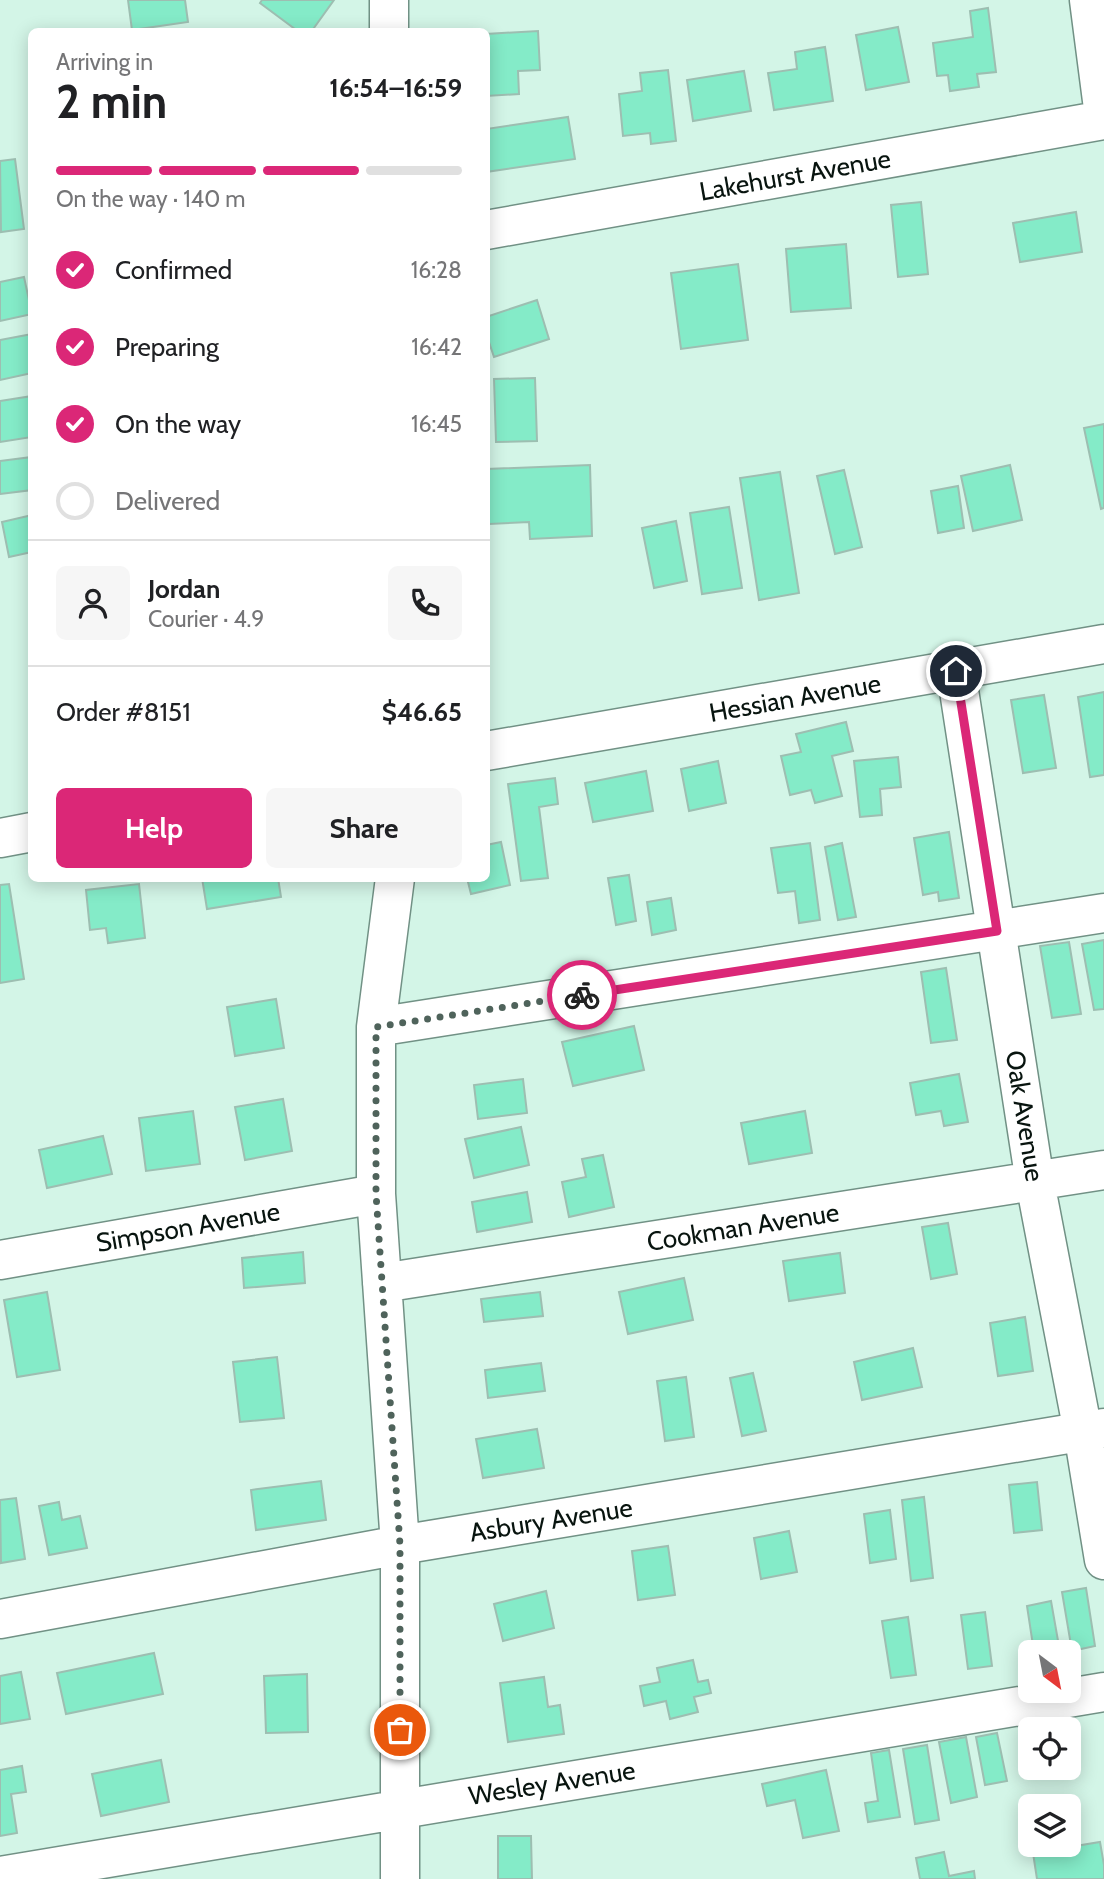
<!DOCTYPE html>
<meta charset="utf-8">
<style>
:root{--surface:#fff;--page:#f6f6f6;--text:#202124;--muted:#757577;--line:#e0e0e0;--accent:#db2777}
body{margin:0;font-family:Cabin,sans-serif;background:var(--page);color:var(--text);height:100vh;display:flex;flex-direction:column;font-size:26px;white-space:nowrap}
*{box-sizing:border-box;margin:0}
p{font-size:23px;color:var(--muted)}
.icon{flex:none;width:38px;height:38px;fill:none;stroke:currentColor;stroke-width:2;stroke-linecap:round;stroke-linejoin:round}
.map{position:relative;flex:1;overflow:hidden}
.panel{position:absolute;left:28px;top:28px;width:462px;height:854px;display:flex;flex-direction:column;background:var(--surface);border-radius:10px;box-shadow:0 4px 18px #0003}
.panel>*{flex:none}
.needle{width:46px;rotate:148deg}
.buttons{position:absolute;left:1018px;top:1640px;display:grid;gap:14px}
.buttons a{display:grid;place-items:center;width:63px;height:63px;border-radius:10px;background:var(--surface);box-shadow:0 4px 18px #0003;font-size:35px}
.pin{position:absolute;display:grid;place-items:center;width:60px;height:60px;color:#fff;margin:-30px;border:4px solid #fff;border-radius:50%;box-shadow:0 2px 7px #0007}
.courier{position:absolute;display:grid;place-items:center;width:70px;height:70px;margin:-35px;border:5px solid #db2777;border-radius:50%;background:#fff;color:#222;box-shadow:0 2px 9px #0007}
.overview em{font-style:normal;font-weight:700}
.overview div{display:flex;flex-direction:column-reverse}
.overview{display:flex;align-items:center;justify-content:space-between;height:119px;padding:0 28px}
h1{font-size:46px;font-weight:700;line-height:52px}
.bar{display:grid;grid-template-columns:repeat(4,1fr);gap:10px 7px;align-content:center;height:84px;padding:0 28px}
.bar i{height:9px;border-radius:5px;background:var(--line)}
.bar .selected{background:var(--accent)}
.bar p{grid-column:span 4}
.line{display:flex;align-items:center;gap:18px;padding:0 28px;border-top:2px solid var(--line)}
.line div{flex:1}
.round{display:grid;place-items:center;flex:none;width:74px;height:74px;border-radius:10px;background:var(--page)}
ol{padding:0 28px;list-style:none}
li{display:flex;align-items:center;gap:21px;height:77px}
li p{margin-inline-start:auto}
li .icon{padding:7px;border-radius:50%;background:var(--accent);color:#fff;stroke-width:4}
li:last-child{color:var(--muted)}
li i{width:38px;height:38px;border:4px solid var(--line);border-radius:50%}
.button{display:flex;gap:14px;margin-top:auto;padding:14px 28px}
.button a{flex:1;height:80px;border-radius:10px;background:var(--accent);color:#fff;font-size:28px;font-weight:700;line-height:80px;text-align:center}
.button a+a{background:var(--page);color:var(--text)}
.map>svg:first-child{display:block}
.building{fill:#84ebc8;stroke:#9dbeb1;stroke-width:2}
.lines{fill:none;stroke-linecap:round;stroke-linejoin:round}
.street-casing{stroke:#719185;stroke-width:41}
.secondary-casing{stroke:#719185;stroke-width:41}
.street{stroke:#fff;stroke-width:38}
.secondary{stroke:#fff;stroke-width:38}
.done{stroke:#4f635b;stroke-width:7;stroke-dasharray:0 12.6}
.route{stroke:#db2777;stroke-width:9}
.labels{text-anchor:middle;dominant-baseline:central;stroke-width:5;stroke-linejoin:round;paint-order:stroke}
.street-label{font-size:26px;fill:#08140f;stroke:#fff}
</style>
<div class="map">
<svg width="1104" height="1879" viewBox="0 0 1104 1879">
<rect width="100%" height="100%" fill="#d3f5e7"/>
<path class="building" d="M128 0H185L188 22 132 30Z
M262 0H334L311 32H299L260 3Z
M988 8 996 72 977 74 979 87 950 91 948 75 937 76 933 43 973 37 970 11Z
M898 27 909 82 866 90 856 35Z
M538 31 540 70 518 71 519 94 486 96V34Z
M825 47 833 101 774 110 768 73 797 69 795 52Z
M668 70 676 141 651 144 650 133 623 136 619 94 642 91 640 73Z
M744 71 751 111 693 121 687 80Z
M568 117 575 159 486 172V129Z
M15 159 24 229 1 232 0 161Z
M921 202 928 274 898 277 891 205Z
M1076 212 1082 252 1020 262 1013 223Z
M846 244 851 308 791 312 786 249Z
M738 264 748 340 681 349 671 273Z
M24 277 32 314 0 321V282Z
M537 300 549 339 494 357 486 333V317Z
M32 334V373L0 380V340Z
M535 378 537 441 496 442 494 379Z
M32 396V437L0 442V401Z
M1104 424V508L1101 509 1084 428Z
M32 457V490L0 494V461Z
M590 465 592 536 530 539 529 522 489 524 487 469Z
M1010 465 1022 520 973 531 961 476Z
M844 470 862 547 835 554 817 476Z
M780 472 799 593 759 600 740 478Z
M958 486 964 528 938 533 931 491Z
M729 507 742 588 702 594 690 513Z
M32 515V552L9 557 2 522Z
M676 521 687 581 654 588 642 528Z
M1104 692V775L1090 777 1078 697Z
M1044 695 1056 768 1023 773 1011 700Z
M846 722 853 751 832 756 842 796 815 803 811 790 790 795 781 756 801 752 796 734Z
M898 757 901 787 880 789 882 815 860 817 854 761Z
M718 761 726 803 689 811 681 769Z
M646 771 653 811 593 822 585 783Z
M555 778 558 804 539 807 548 878 521 881 508 784Z
M949 832 959 898 939 901 938 892 923 895 914 838Z
M501 842 510 885 471 894 467 878H486V845Z
M810 843 820 920 799 923 795 891 778 893 771 848Z
M842 843 856 917 838 920 825 847Z
M629 875 636 921 616 925 608 878Z
M202 878H278L281 897 207 909Z
M9 884 24 979 0 983V885Z
M139 884 145 938 108 943 106 928 90 930 86 890Z
M671 898 676 930 652 935 647 902Z
M1104 940V1009L1094 1010 1082 944Z
M1069 942 1081 1014 1052 1018 1040 946Z
M946 968 957 1040 931 1043 921 972Z
M276 999 284 1048 235 1056 227 1007Z
M634 1026 644 1070 573 1086 562 1042Z
M959 1074 968 1122 944 1126 941 1111 916 1115 910 1083Z
M523 1079 527 1113 478 1119 474 1085Z
M283 1099 292 1151 245 1160 235 1107Z
M193 1111 200 1164 146 1171 139 1118Z
M805 1111 812 1153 749 1164 741 1123Z
M521 1127 529 1165 474 1178 465 1139Z
M103 1136 112 1174 47 1188 39 1150Z
M603 1155 614 1207 569 1217 562 1182 586 1177 582 1159Z
M527 1192 532 1222 477 1232 472 1202Z
M948 1223 957 1274 931 1279 922 1227Z
M303 1252 305 1283 244 1288 242 1258Z
M840 1253 845 1293 789 1301 783 1261Z
M684 1278 693 1320 628 1334 619 1292Z
M47 1292 60 1370 17 1377 4 1300Z
M540 1292 543 1316 484 1322 481 1299Z
M1025 1317 1033 1371 998 1376 990 1323Z
M913 1348 922 1387 862 1400 854 1362Z
M277 1357 284 1418 240 1422 233 1362Z
M541 1363 545 1391 488 1398 485 1370Z
M753 1373 766 1431 742 1436 730 1378Z
M686 1377 694 1437 665 1441 657 1381Z
M537 1429 544 1468 483 1478 476 1439Z
M321 1481 326 1520 256 1530 251 1490Z
M1037 1482 1042 1530 1014 1533 1009 1485Z
M924 1497 933 1578 911 1581 902 1500Z
M16 1498 25 1559 1 1563 0 1500Z
M59 1502 62 1520 80 1516 87 1548 49 1555 39 1506Z
M890 1510 896 1559 870 1563 864 1514Z
M789 1531 797 1572 761 1579 754 1538Z
M668 1546 675 1595 638 1600 632 1551Z
M1086 1588 1095 1646 1072 1651 1062 1592Z
M546 1591 554 1628 503 1641 494 1604Z
M1051 1601 1060 1652H1034L1027 1606Z
M985 1612 992 1666 968 1669 961 1615Z
M908 1617 916 1675 891 1678 882 1621Z
M154 1653 163 1694 66 1714 57 1673Z
M693 1660 698 1682 708 1680 711 1693 694 1697 698 1712 670 1719 666 1701 644 1706 640 1686 660 1682 657 1668Z
M21 1672 30 1719 0 1724V1676Z
M307 1674 308 1732 266 1733 264 1676Z
M544 1677 548 1707 560 1705 564 1734 508 1742 500 1683Z
M997 1733 1007 1781 985 1785 976 1737Z
M966 1737 977 1797 951 1803 939 1742Z
M927 1745 939 1820 915 1824 903 1749Z
M889 1750 900 1817 868 1822 865 1803 878 1801 871 1753Z
M161 1760 169 1802 101 1816 92 1774Z
M22 1766 26 1792 11 1794 17 1833 0 1836V1770Z
M826 1770 839 1831 803 1838 795 1800 767 1806 762 1784Z
M498 1836H531L532 1879H498Z
M1100 1842 1104 1865V1879H1037L1033 1853Z
M944 1852 949 1876 974 1871 975 1879H920L916 1858Z"/>
<g class="lines">
<defs>
<path id="street" d="M389 0V32
M1089 0 1104 116
M486 230 1104 120
M956 671 1035 1182 1083 1432 1104 1560
M395 878 376 1027V1194L400 1545V1879
M376 1027 1104 913
M0 1260 376 1194
M382 1283 1104 1170
M0 1619 400 1545 1104 1428
M0 1876 1104 1692"/>
<path id="secondary" d="M486 751 1104 644
M0 838 32 832"/>
</defs>
<use href="#street" class="street-casing"/>
<use href="#secondary" class="secondary-casing"/>
<use href="#street" class="street"/>
<use href="#secondary" class="secondary"/>
</g>
<g class="lines">
<path class="done" d="M400 1730V1545L376 1194V1027L582 995"/>
<path class="route" d="M582 995 997 931 956 671"/>
</g>
<g class="labels">
<g class="street-label">
<text transform="translate(795 175) rotate(-10)">Lakehurst Avenue</text>
<text transform="translate(795 698) rotate(-10)">Hessian Avenue</text>
<text transform="translate(1025 1116) rotate(81)">Oak Avenue</text>
<text transform="translate(188 1227) rotate(-10)">Simpson Avenue</text>
<text transform="translate(743 1227) rotate(-9)">Cookman Avenue</text>
<text transform="translate(551 1520) rotate(-9)">Asbury Avenue</text>
<text transform="translate(552 1783) rotate(-9)">Wesley Avenue</text>
</g>
</g>
</svg>
<div class="buttons">
<a><svg class="needle" viewBox="-14 -14 28 28"><path d="M0-13l5 13h-10z" fill="#e53935"/><path d="M0 13l5-13h-10z" fill="#757577"/></svg></a>
<a><svg class="icon" aria-label="locate" viewBox="0 0 24 24"><circle cx="12" cy="12" r="6"/><path d="M12 2v4M12 18v4M2 12h4M18 12h4"/></svg></a>
<a><svg class="icon" aria-label="layers" viewBox="0 0 24 24"><path d="M12 4l9 5-9 5-9-5zM3 14l9 5 9-5"/></svg></a>
</div>
<div class="pin" style="left:400px;top:1730px;background:#ea580c"><svg class="icon" aria-label="bag" viewBox="0 0 24 24"><path d="M5 8h14l-1 12H6zM9 8a3 3 0 0 1 6 0"/></svg></div>
<div class="pin" style="left:956px;top:671px;background:#1f2937"><svg class="icon" aria-label="home" viewBox="0 0 24 24"><path d="M3 11l9-7 9 7M6 9v11h12V9"/></svg></div>
<div class="courier" style="left:582px;top:995px"><svg class="icon" aria-label="bike" viewBox="0 0 24 24"><circle cx="6" cy="16" r="4"/><circle cx="18" cy="16" r="4"/><path d="M6 16l4-8h5l3 8M10 8l3 8H6M13 5h3"/></svg></div>
<section class="panel">
<div class="overview"><div><h1>2 min</h1><p>Arriving in</p></div><em>16:54–16:59</em></div>
<div class="bar"><i class="selected"></i><i class="selected"></i><i class="selected"></i><i></i><p>On the way · 140 m</p></div>
<ol>
<li><svg class="icon" aria-label="check" viewBox="0 0 24 24"><path d="M5 12l5 5 9-10"/></svg>Confirmed<p>16:28</p></li>
<li><svg class="icon" aria-label="check" viewBox="0 0 24 24"><path d="M5 12l5 5 9-10"/></svg>Preparing<p>16:42</p></li>
<li><svg class="icon" aria-label="check" viewBox="0 0 24 24"><path d="M5 12l5 5 9-10"/></svg>On the way<p>16:45</p></li>
<li><i></i>Delivered</li>
</ol>
<div class="line" style="height:126px"><a class="round"><svg class="icon" aria-label="person" viewBox="0 0 24 24"><circle cx="12" cy="8" r="4"/><path d="M4 21q1-7 8-7t8 7"/></svg></a><div><b>Jordan</b><p>Courier · 4.9</p></div><a class="round"><svg class="icon" aria-label="phone" viewBox="0 0 24 24"><path d="M5 4h4l2 5-3 2q2 4 5 5l2-3 5 2v4C11 20 4 13 5 4z"/></svg></a></div>
<div class="line" style="height:91px"><div>Order #8151</div><b>$46.65</b></div>
<div class="button"><a>Help</a><a>Share</a></div>
</section>
</div>
